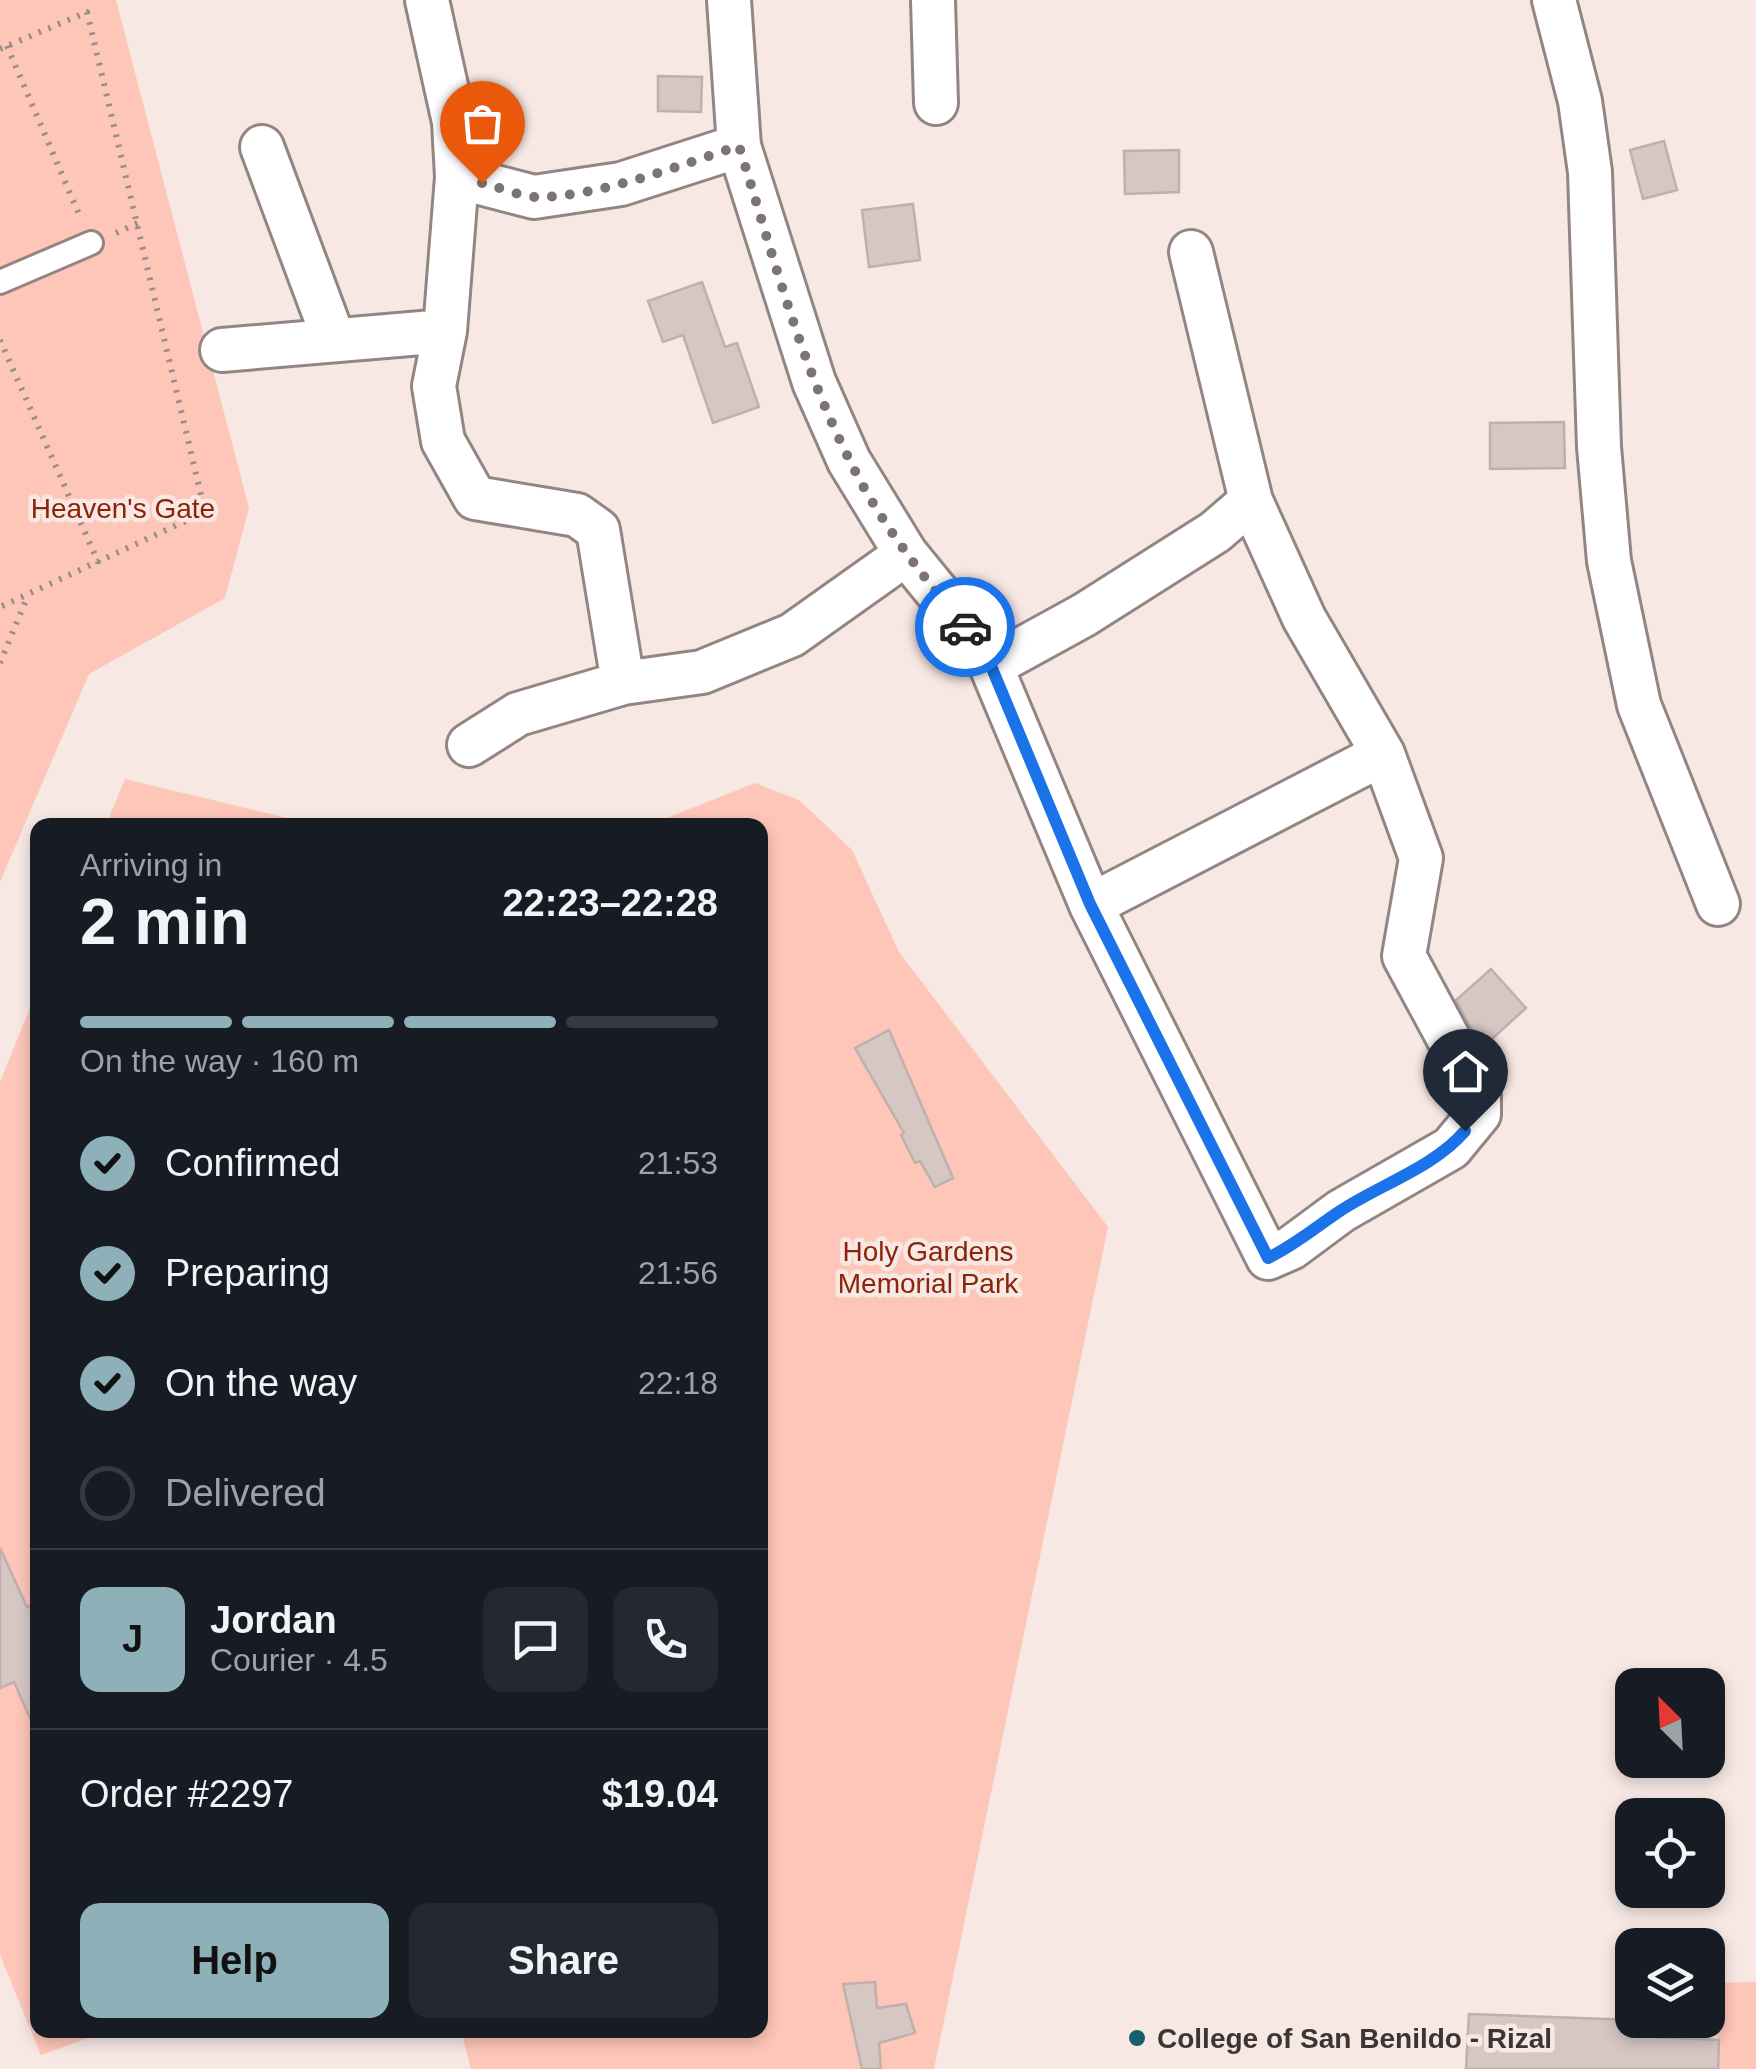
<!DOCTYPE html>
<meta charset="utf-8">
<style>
:root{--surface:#171b24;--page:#242831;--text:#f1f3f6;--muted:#9ea1a6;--line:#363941;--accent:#8eb1b9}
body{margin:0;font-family:Helvetica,sans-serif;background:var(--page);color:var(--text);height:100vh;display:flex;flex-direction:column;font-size:38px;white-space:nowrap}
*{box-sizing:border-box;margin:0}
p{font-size:32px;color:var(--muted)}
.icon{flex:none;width:55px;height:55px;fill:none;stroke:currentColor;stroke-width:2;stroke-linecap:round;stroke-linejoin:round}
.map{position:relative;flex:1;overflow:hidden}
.details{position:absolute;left:30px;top:818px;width:738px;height:1220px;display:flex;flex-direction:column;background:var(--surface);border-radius:20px;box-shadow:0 5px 15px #0003}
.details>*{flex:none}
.needle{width:65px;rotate:336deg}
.tools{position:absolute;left:1615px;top:1668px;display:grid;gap:20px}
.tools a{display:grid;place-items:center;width:110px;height:110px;border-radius:20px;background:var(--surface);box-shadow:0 5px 15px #0003;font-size:50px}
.pin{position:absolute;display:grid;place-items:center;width:85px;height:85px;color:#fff;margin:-102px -42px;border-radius:50% 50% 50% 0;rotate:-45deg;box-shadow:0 0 10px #0007}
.pin .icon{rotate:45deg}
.courier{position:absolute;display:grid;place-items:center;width:100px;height:100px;margin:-50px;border:8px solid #1a73e8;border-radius:50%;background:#fff;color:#222;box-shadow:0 2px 12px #0007}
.head em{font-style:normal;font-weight:700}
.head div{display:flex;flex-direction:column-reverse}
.head{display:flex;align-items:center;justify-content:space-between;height:170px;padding:0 50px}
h1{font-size:65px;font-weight:700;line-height:75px}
.bar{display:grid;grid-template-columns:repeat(4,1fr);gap:15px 10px;align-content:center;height:120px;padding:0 50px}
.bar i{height:12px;border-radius:8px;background:var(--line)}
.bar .active{background:var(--accent)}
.bar p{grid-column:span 4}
.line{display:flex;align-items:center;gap:25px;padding:0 50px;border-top:2px solid var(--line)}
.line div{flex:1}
.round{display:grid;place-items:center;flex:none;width:105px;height:105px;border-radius:20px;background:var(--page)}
ol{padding:0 50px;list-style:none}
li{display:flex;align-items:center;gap:30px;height:110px}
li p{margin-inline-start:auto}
li .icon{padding:10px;border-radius:50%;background:var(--accent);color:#111;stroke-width:4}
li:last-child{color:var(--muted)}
li i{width:55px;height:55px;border:5px solid var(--line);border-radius:50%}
.cta{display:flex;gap:20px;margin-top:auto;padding:20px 50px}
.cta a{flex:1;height:115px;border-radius:20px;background:var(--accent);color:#111;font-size:40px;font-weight:700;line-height:115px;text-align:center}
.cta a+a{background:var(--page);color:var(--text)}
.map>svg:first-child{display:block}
.green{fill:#fdc6b8}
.building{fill:#d6c7c3;stroke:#bfb0ad;stroke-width:2.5}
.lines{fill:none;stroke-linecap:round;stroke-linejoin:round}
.service-casing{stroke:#938582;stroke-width:28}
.minor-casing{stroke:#938582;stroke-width:48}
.path{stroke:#978d8a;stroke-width:6;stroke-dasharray:2.5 8;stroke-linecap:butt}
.service{stroke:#fff;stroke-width:22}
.minor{stroke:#fff;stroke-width:42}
.done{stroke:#7d7471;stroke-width:10;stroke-dasharray:0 18}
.route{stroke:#1a73e8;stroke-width:12}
.poi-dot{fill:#16606e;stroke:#f7e8e4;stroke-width:4}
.labels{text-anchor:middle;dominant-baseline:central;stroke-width:9;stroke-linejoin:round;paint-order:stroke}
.park-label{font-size:28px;fill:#8b240a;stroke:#f7e8e4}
.poi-label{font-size:28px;font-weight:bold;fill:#3b3533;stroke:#f7e8e4;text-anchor:start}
</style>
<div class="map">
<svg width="1756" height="2069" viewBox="0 0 1756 2069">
<rect width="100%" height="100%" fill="#f7e8e4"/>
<path class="green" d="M0 0H116L249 508 225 598 89 674 0 882Z
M125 779 316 825H106Z
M755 783 799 800 852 850 899 952 1108 1227 934 2069H471L461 2030H760V825H649Z
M37 991 38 2030H111L41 2055 0 1955V1082Z
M1756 1982V2069H1718L1717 1983Z"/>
<path class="building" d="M658 76 702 77 701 112 658 111Z
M1664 141 1677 190 1643 199 1630 150Z
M1179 150V192L1125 194 1124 151Z
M913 204 920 260 869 267 862 210Z
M702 282 725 347 737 343 759 407 713 423 683 335 663 342 648 301Z
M1564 422 1565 468 1490 469V423Z
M1491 969 1526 1008 1482 1048 1456 1000Z
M889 1030 953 1178 935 1187 920 1161 915 1163 901 1135 904 1133 855 1048Z
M0 1548 27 1607 38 1602V1736L14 1682 0 1688Z
M875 1982 877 2008 906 2004 915 2033 879 2043 881 2069H862L843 1984Z
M1469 2014 1632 2020 1631 2036 1719 2040 1718 2069H1466Z"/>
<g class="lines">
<defs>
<path id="service" d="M0 282 91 243"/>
<path id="minor" d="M427 0 454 122 457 177 445 331 434 386 443 441 475 498 577 515 598 530 623 683 702 672 792 635 906 554
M729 0 739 146 814 382 849 461 906 554 968 630 991 666 1091 905 1268 1258 1291 1248 1341 1211 1451 1148 1479 1114V1095L1404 956 1421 858 1383 754 1304 618 1251 501 1191 252
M933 0 936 103
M1554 0 1580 101 1590 172 1599 447 1609 561 1639 705 1718 904
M262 147 334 340
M457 177 534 197 621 184 739 146
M222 350 445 331
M991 666 1084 615 1215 532 1251 501
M469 745 518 714 623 683
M1091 905 1383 754"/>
</defs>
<use href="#service" class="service-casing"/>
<use href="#minor" class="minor-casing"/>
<path class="path" d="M7 46 81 219
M0 49 87 12 205 512 0 607
M116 233 138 223
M0 340 99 564
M0 663 28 595"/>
<use href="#service" class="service"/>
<use href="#minor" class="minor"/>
</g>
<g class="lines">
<path class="done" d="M482 183C499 187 519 196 535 197 597 198 680 165 739 146 772 251 799 359 848 457 878 520 921 574 965 627"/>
<path class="route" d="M965 627 991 666 1090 904 1268 1258C1295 1245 1316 1227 1340 1211 1381 1184 1433 1168 1465 1131"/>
</g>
<circle class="poi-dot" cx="1137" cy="2038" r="10"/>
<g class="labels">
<g class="park-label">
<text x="123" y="508">Heaven's Gate</text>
<text x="928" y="1251">Holy Gardens<tspan x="928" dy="32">Memorial Park</tspan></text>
</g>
<g class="poi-label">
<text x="1157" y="2038">College of San Benildo - Rizal</text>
</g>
</g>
</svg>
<div class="tools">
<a><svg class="needle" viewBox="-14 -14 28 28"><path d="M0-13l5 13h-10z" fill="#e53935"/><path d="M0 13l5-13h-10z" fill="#9ea1a6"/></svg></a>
<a><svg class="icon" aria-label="locate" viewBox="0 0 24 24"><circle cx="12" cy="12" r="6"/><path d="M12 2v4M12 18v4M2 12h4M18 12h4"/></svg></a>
<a><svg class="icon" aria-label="layers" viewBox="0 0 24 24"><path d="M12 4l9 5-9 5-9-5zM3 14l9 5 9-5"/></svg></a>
</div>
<div class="pin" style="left:482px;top:183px;background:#ea580c"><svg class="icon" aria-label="bag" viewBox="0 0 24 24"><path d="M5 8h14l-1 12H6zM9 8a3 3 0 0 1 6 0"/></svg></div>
<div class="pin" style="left:1465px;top:1131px;background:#1f2937"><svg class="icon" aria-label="home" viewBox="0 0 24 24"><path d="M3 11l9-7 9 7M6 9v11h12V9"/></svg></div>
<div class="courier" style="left:965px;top:627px"><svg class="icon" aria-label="car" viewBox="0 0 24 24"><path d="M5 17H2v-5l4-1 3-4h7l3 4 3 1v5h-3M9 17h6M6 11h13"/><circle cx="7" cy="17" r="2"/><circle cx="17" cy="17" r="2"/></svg></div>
<section class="details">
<div class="head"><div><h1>2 min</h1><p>Arriving in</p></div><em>22:23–22:28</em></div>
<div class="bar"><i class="active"></i><i class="active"></i><i class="active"></i><i></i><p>On the way · 160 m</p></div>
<ol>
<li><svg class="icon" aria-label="check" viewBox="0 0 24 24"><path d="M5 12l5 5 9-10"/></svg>Confirmed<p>21:53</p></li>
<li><svg class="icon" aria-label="check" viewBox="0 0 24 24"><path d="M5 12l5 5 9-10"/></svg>Preparing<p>21:56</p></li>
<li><svg class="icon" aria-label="check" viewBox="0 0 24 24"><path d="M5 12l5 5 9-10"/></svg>On the way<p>22:18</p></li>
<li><i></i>Delivered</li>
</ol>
<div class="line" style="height:180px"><b class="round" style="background:var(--accent);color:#111">J</b><div><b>Jordan</b><p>Courier · 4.5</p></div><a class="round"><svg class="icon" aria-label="chat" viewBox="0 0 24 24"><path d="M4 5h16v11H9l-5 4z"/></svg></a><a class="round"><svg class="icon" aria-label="phone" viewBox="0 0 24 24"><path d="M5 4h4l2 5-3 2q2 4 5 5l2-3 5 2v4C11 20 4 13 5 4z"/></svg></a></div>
<div class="line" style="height:130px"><div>Order #2297</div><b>$19.04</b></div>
<div class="cta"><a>Help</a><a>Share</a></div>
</section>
</div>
